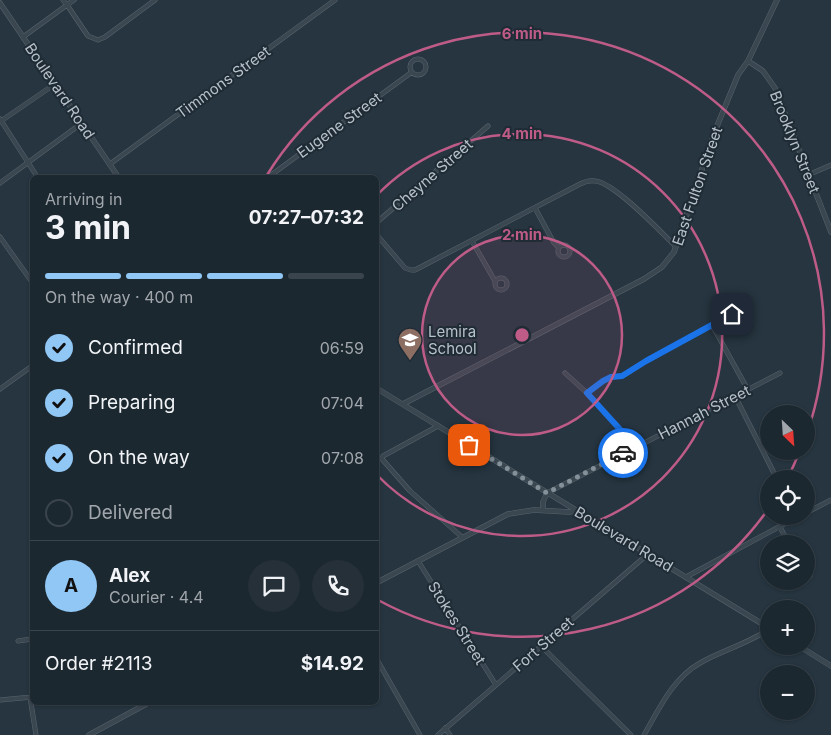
<!DOCTYPE html>
<meta charset="utf-8">
<style>
:root{--surface:#1c2830;--page:#253038;--text:#f1f3f6;--muted:#a0a6ab;--line:#3a444c;--accent:#91c7f5}
body{margin:0;font-family:Inter,sans-serif;background:var(--page);color:var(--text);height:100vh;display:flex;flex-direction:column;font-size:19px;white-space:nowrap}
*{box-sizing:border-box;margin:0}
p{font-size:16px;color:var(--muted)}
.icon{flex:none;width:28px;height:28px;fill:none;stroke:currentColor;stroke-width:2;stroke-linecap:round;stroke-linejoin:round}
.map{position:relative;flex:1;overflow:hidden}
.side{position:absolute;left:30px;top:175px;width:349px;height:530px;display:flex;flex-direction:column;background:var(--surface);border-radius:8px;box-shadow:0 1px 4px #0004,0 0 0 1px var(--line)}
.side>*{flex:none}
.needle{width:32px;rotate:155deg}
.controls{position:absolute;left:760px;top:405px;display:grid;gap:10px}
.controls a{display:grid;place-items:center;width:55px;height:55px;border-radius:50%;background:var(--surface);box-shadow:0 1px 4px #0004,0 0 0 1px var(--line);font-size:25px}
.pin{position:absolute;display:grid;place-items:center;width:42px;height:42px;color:#fff;margin:-21px;border-radius:10px;box-shadow:0 2px 8px #0006}
.courier{position:absolute;display:grid;place-items:center;width:50px;height:50px;margin:-25px;border:4px solid #1a73e8;border-radius:50%;background:#fff;color:#222;box-shadow:0 1px 6px #0007}
.headline em{font-style:normal;font-weight:700}
.headline div{display:flex;flex-direction:column-reverse}
.headline{display:flex;align-items:center;justify-content:space-between;height:85px;padding:0 15px}
h1{font-size:32px;font-weight:700;line-height:38px}
.bar{display:grid;grid-template-columns:repeat(4,1fr);gap:8px 5px;align-content:center;height:60px;padding:0 15px}
.bar i{height:6px;border-radius:4px;background:var(--line)}
.bar .current{background:var(--accent)}
.bar p{grid-column:span 4}
.line{display:flex;align-items:center;gap:12px;padding:0 15px;border-top:1px solid var(--line)}
.line div{flex:1}
.round{display:grid;place-items:center;flex:none;width:52px;height:52px;border-radius:26px;background:var(--page)}
ol{padding:0 15px;list-style:none}
li{display:flex;align-items:center;gap:15px;height:55px}
li p{margin-inline-start:auto}
li .icon{padding:5px;border-radius:50%;background:var(--accent);color:#111;stroke-width:4}
li:last-child{color:var(--muted)}
li i{width:28px;height:28px;border:2px solid var(--line);border-radius:50%}
.map>svg:first-child{display:block}
.lines{fill:none;stroke-linecap:round;stroke-linejoin:round}
.minor-casing{stroke:#58646d;stroke-width:5}
.tertiary-casing{stroke:#58646d;stroke-width:5.5}
.minor{stroke:#3a4650;stroke-width:4}
.tertiary{stroke:#3a4650;stroke-width:4.5}
.done{stroke:#84909a;stroke-width:5;stroke-dasharray:0 9}
.route{stroke:#1a73e8;stroke-width:6}
.ring{fill:none;stroke:#be5c87;stroke-width:2.5}
.labels{text-anchor:middle;dominant-baseline:central;stroke-width:4;stroke-linejoin:round;paint-order:stroke}
.street-label{font-size:15px;fill:#b7c1ca;stroke:#1f2b35}
.poi-label{font-size:15px;fill:#b7c1ca;stroke:#1f2b35;text-anchor:start}
.centre{fill:#be5c87;stroke:#1f2b35;stroke-width:2.5}
.ring-label{font-size:15px;text-anchor:middle;font-weight:bold;fill:#be5c87;stroke:#1f2b35;stroke-width:4;stroke-linejoin:round;paint-order:stroke}
</style>
<div class="map">
<svg width="831" height="735" viewBox="0 0 831 735">
<rect width="100%" height="100%" fill="#263540"/>
<g class="lines">
<defs>
<path id="minor" d="M74 0 67 5 88 36 98 40 105 37 155 0
M23 37 67 5 63 0
M410 67a8 8 0 1 1 16 0a8 8 0 1 1-16 0Z
M0 119 38 178
M1 121 55 84
M110 164 335 0
M808 175 831 165
M267 178 412 72
M0 183 82 123
M535 208 554 243 559 248
M376 223 488 126
M376 234 405 268 411 270H415L580 184C584 182 589 180 595 181 614 182 661 232 676 247
M0 237 32 282
M472 241 495 281
M558 251a6 6 0 1 1 12 0a6 6 0 1 1-12 0Z
M495 284a6 6 0 1 1 12 0a6 6 0 1 1-12 0Z
M712 325 748 390
M565 373 587 393 636 447
M0 389 32 366
M587 393 603 381 611 377 623 376 646 361 732 314
M735 396 777 479
M438 426 383 456 382 459 410 491 462 537
M547 493 780 373
M806 513 831 500
M780 527 789 544
M418 561 496 685
M806 570 810 576 806 580
M686 577 799 516
M18 641 32 639
M541 646 631 735
M376 658 420 735
M30 697 36 735
M0 700 32 697
M445 728 450 735
M438 735 648 554
M644 735C659 709 673 678 700 663 722 650 748 644 769 629"/>
<path id="tertiary" d="M0 3 119 178
M748 61 763 71 775 88 831 232
M376 388 769 628
M403 404 644 279 662 267 674 252 715 131 738 75 748 61 777 0
M543 510V502L547 493
M376 583 508 514 534 510 569 512 577 511
M799 646 831 666
M89 735 150 702"/>
</defs>
<use href="#minor" class="minor-casing"/>
<use href="#tertiary" class="tertiary-casing"/>
<use href="#minor" class="minor"/>
<use href="#tertiary" class="tertiary"/>
</g>
<g class="lines">
<path class="done" d="M469 445 547 493 623 453"/>
<path class="route" d="M623 453 636 447 587 393 603 381 611 377 622 376 646 361 732 314"/>
</g>
<circle cx="522" cy="335" r="100" fill="#be5c87" fill-opacity=".12"/>
<g class="ring">
<circle cx="522" cy="335" r="100"/>
<path d="M377 195A201 201 0 1 1 377 475"/>
<path d="M799 453A301 301 0 0 1 787 479M769 508A301 301 0 0 1 378 600M267 175A301 301 0 0 1 807 433"/>
</g>
<defs>
<symbol id="school-pin" viewBox="-11 -11 22 30"><path d="M0 17L-7.5 6A9.5 9.5 0 1 1 7.5 6Z" fill="#8d6e63" stroke="#1f2b35"/><path d="M0-5L7-2L0 1L-7-2ZM-4 1L0 2.5L4 1V4Q0 6-4 4Z" fill="#fff"/></symbol>
</defs>
<g fill-rule="evenodd">
<use href="#school-pin" x="396" y="326" width="28" height="38"/>
</g>
<g class="labels">
<g class="street-label">
<text transform="translate(223 82) rotate(-36)">Timmons Street</text>
<text transform="translate(60 91) rotate(56)">Boulevard Road</text>
<text transform="translate(339 125) rotate(-36)">Eugene Street</text>
<text transform="translate(795 142) rotate(68)">Brooklyn Street</text>
<text transform="translate(432 175) rotate(-41)">Cheyne Street</text>
<text transform="translate(697 186) rotate(-71)">East Fulton Street</text>
<text transform="translate(704 412) rotate(-27)">Hannah Street</text>
<text transform="translate(624 539) rotate(31)">Boulevard Road</text>
<text transform="translate(457 623) rotate(58)">Stokes Street</text>
<text transform="translate(543 644) rotate(-41)">Fort Street</text>
</g>
<g class="poi-label">
<text x="428" y="331">Lemira<tspan x="428" dy="17">School</tspan></text>
</g>
</g>
<circle cx="522" cy="335" r="8" class="centre"/>
<g class="ring-label">
<text x="522" y="39">6 min</text>
<text x="522" y="139">4 min</text>
<text x="522" y="240">2 min</text>
</g>
</svg>
<div class="controls">
<a><svg class="needle" viewBox="-14 -14 28 28"><path d="M0-13l5 13h-10z" fill="#e53935"/><path d="M0 13l5-13h-10z" fill="#a0a6ab"/></svg></a>
<a><svg class="icon" aria-label="locate" viewBox="0 0 24 24"><circle cx="12" cy="12" r="6"/><path d="M12 2v4M12 18v4M2 12h4M18 12h4"/></svg></a>
<a><svg class="icon" aria-label="layers" viewBox="0 0 24 24"><path d="M12 4l9 5-9 5-9-5zM3 14l9 5 9-5"/></svg></a>
<a>+</a>
<a>−</a>
</div>
<div class="pin" style="left:469px;top:445px;background:#ea580c"><svg class="icon" aria-label="bag" viewBox="0 0 24 24"><path d="M5 8h14l-1 12H6zM9 8a3 3 0 0 1 6 0"/></svg></div>
<div class="pin" style="left:732px;top:314px;background:#1f2937"><svg class="icon" aria-label="home" viewBox="0 0 24 24"><path d="M3 11l9-7 9 7M6 9v11h12V9"/></svg></div>
<div class="courier" style="left:623px;top:453px"><svg class="icon" aria-label="car" viewBox="0 0 24 24"><path d="M5 17H2v-5l4-1 3-4h7l3 4 3 1v5h-3M9 17h6M6 11h13"/><circle cx="7" cy="17" r="2"/><circle cx="17" cy="17" r="2"/></svg></div>
<section class="side">
<div class="headline"><div><h1>3 min</h1><p>Arriving in</p></div><em>07:27–07:32</em></div>
<div class="bar"><i class="current"></i><i class="current"></i><i class="current"></i><i></i><p>On the way · 400 m</p></div>
<ol>
<li><svg class="icon" aria-label="check" viewBox="0 0 24 24"><path d="M5 12l5 5 9-10"/></svg>Confirmed<p>06:59</p></li>
<li><svg class="icon" aria-label="check" viewBox="0 0 24 24"><path d="M5 12l5 5 9-10"/></svg>Preparing<p>07:04</p></li>
<li><svg class="icon" aria-label="check" viewBox="0 0 24 24"><path d="M5 12l5 5 9-10"/></svg>On the way<p>07:08</p></li>
<li><i></i>Delivered</li>
</ol>
<div class="line" style="height:90px"><b class="round" style="background:var(--accent);color:#111">A</b><div><b>Alex</b><p>Courier · 4.4</p></div><a class="round"><svg class="icon" aria-label="chat" viewBox="0 0 24 24"><path d="M4 5h16v11H9l-5 4z"/></svg></a><a class="round"><svg class="icon" aria-label="phone" viewBox="0 0 24 24"><path d="M5 4h4l2 5-3 2q2 4 5 5l2-3 5 2v4C11 20 4 13 5 4z"/></svg></a></div>
<div class="line" style="height:65px"><div>Order #2113</div><b>$14.92</b></div>
</section>
</div>
